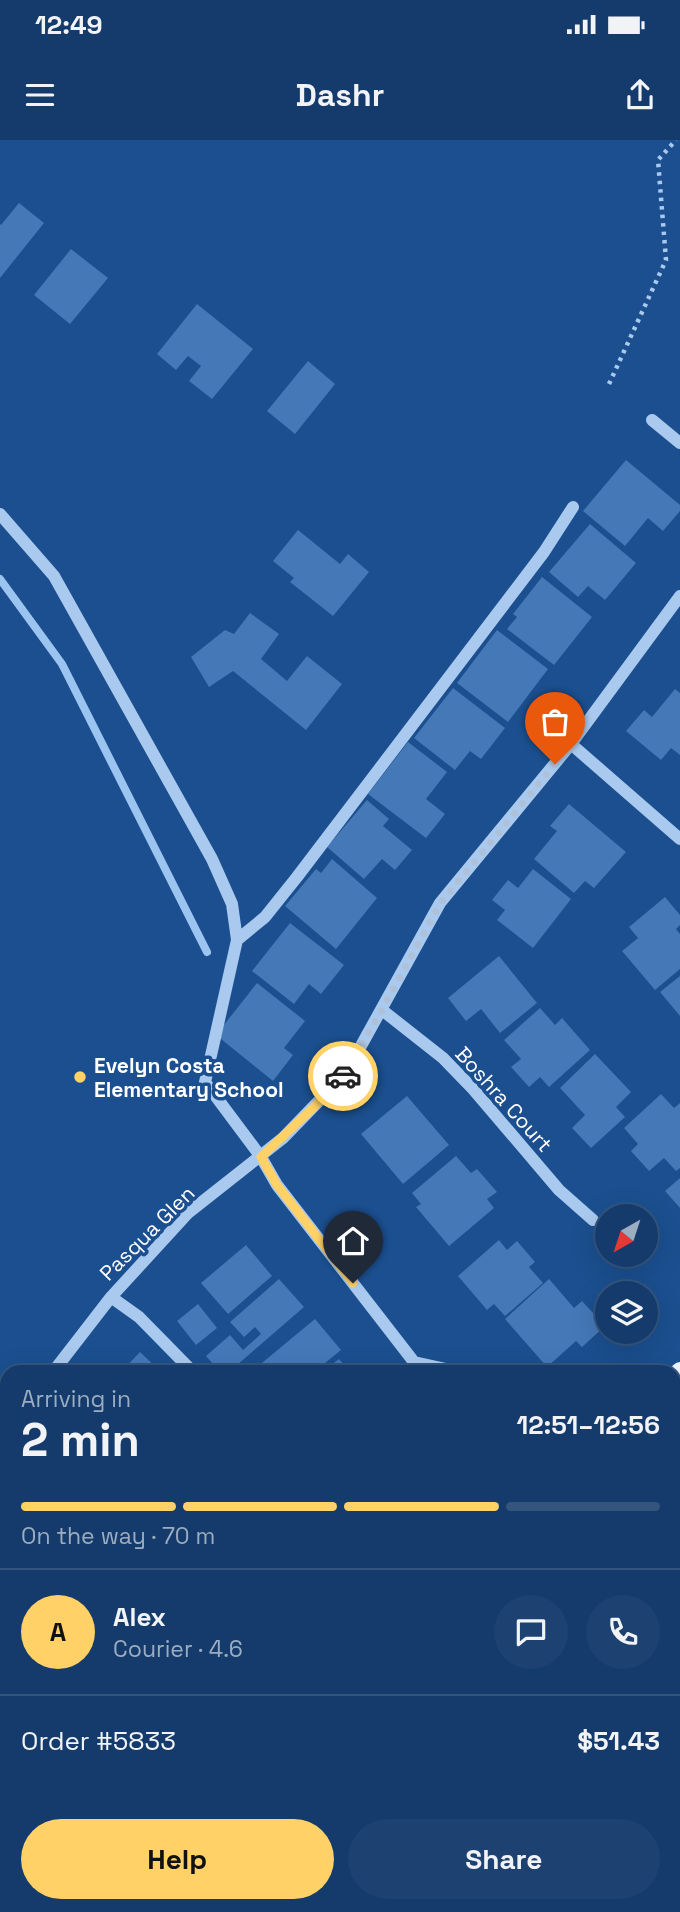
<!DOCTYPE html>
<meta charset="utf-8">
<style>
:root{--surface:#143b6b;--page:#1d4271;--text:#f1f3f6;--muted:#9dadc1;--line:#33557e;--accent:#ffd166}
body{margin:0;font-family:"Space Grotesk",sans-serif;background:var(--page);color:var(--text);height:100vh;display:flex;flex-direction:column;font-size:26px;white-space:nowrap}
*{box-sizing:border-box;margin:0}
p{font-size:23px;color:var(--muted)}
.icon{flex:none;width:38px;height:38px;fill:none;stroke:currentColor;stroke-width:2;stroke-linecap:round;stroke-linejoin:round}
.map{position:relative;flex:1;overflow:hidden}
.sheet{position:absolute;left:0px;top:1225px;width:681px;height:548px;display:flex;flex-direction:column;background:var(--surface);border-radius:21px 21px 0 0;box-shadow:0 7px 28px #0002,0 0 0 2px var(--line)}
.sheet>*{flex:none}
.needle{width:46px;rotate:219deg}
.controls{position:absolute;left:595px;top:1064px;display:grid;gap:14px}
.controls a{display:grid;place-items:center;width:63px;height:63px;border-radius:50%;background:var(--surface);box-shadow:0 7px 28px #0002,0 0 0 2px var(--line);font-size:35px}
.pin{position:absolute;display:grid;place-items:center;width:60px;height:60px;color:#fff;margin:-72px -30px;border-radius:50% 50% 50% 0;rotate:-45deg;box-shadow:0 0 7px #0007}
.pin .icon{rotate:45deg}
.courier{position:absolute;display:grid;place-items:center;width:70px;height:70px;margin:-35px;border:5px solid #ffd166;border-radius:50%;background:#fff;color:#222;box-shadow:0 2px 9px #0007}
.overview em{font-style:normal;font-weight:600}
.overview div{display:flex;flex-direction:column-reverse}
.overview{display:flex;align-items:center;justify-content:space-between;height:119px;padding:0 21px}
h1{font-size:46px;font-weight:600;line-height:52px}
.bar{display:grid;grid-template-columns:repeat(4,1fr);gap:10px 7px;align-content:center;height:84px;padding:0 21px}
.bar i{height:9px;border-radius:5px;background:var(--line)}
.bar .active{background:var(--accent)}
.bar p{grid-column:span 4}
.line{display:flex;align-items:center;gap:18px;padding:0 21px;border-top:2px solid var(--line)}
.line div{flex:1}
.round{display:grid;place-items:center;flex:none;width:74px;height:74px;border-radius:37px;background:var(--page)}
.button{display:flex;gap:14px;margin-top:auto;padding:14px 21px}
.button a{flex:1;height:80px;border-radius:42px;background:var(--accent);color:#111;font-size:28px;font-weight:600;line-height:80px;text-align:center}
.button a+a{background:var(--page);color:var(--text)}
.status{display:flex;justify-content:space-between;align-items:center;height:49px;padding:0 35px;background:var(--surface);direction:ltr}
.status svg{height:19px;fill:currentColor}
header{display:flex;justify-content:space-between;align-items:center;height:91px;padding:0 21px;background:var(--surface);font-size:32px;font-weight:600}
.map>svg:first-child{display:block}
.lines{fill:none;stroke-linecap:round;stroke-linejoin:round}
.stream{stroke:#9cc4f0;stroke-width:8}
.building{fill:#4478b7}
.path{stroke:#a9c9ee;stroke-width:4.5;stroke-dasharray:3.5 5;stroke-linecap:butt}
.minor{stroke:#a9c9ee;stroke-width:12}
.major{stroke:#f0f6ff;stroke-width:18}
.done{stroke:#afc1d8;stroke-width:7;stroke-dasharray:0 12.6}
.route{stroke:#ffd166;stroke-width:9}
.poi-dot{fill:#ffd166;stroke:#1b4f8f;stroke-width:2.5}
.labels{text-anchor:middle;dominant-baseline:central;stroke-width:7;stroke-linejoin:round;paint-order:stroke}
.poi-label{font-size:21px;font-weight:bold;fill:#fff;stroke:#1b4f8f;text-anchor:start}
.street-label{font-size:21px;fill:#fff;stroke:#1b4f8f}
</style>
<div class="status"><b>12:49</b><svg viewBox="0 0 49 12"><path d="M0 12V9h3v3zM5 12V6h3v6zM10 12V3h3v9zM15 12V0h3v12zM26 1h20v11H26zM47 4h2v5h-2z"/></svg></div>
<header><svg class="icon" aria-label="menu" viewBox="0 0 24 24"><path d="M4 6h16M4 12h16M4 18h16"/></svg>Dashr<svg class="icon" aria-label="share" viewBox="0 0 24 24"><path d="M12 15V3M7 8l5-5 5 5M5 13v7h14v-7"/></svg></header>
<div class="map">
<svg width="680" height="1772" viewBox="0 0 680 1772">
<rect width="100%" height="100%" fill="#1b4f8f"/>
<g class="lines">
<path class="stream" d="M0 439 62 524 207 812
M674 1748 680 1747
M540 1772 576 1766"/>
</g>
<path class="building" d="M19 63 44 83 0 138V84L1 85Z
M71 109 108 138 70 184 34 155Z
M197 164 253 209 212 259 189 241 201 226 188 216 176 230 157 214Z
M308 221 335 244 295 294 267 271Z
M626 320 680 365V371L663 391 648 378 625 406 583 371Z
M590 384 636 423 605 460 588 446 578 457 549 432Z
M298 390 340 424 348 414 369 432 333 476 290 442 294 438 273 421Z
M542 437 592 477 554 525 507 489 517 477 513 474Z
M250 473 279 494 261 519 287 541 307 516 342 544 306 590 233 531 209 547 191 517 225 490 234 494Z
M497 490 548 529 508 582 457 543Z
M453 548 505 588 481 619 470 611 455 630 414 598Z
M675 549 680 553V615L671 608 661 620 626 591 644 570 652 577Z
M408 602 447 632 426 659 445 674 426 698 368 654Z
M367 660 389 679 383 686 412 710 395 730 382 719 364 739 327 707Z
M569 664 626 712 594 748 585 741 574 753 534 719 557 691 550 686Z
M332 719 377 758 336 809 285 766 316 729 321 733Z
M533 729 571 759 533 808 497 780 505 770 492 760 508 740 518 748Z
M665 757 680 775V785L676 789 680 794V829L655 850 622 811 638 798 629 787Z
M290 783 344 825 321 854 309 844 294 864 252 831Z
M499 816 537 863 500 893 481 869 466 881 448 858Z
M680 836V876L660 852Z
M257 843 305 881 284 908 293 915 273 941 216 895Z
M540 868 555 885 562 878 590 910 549 947 540 937 529 947 511 927 521 919 504 900Z
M595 914 631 952 616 967 625 977 591 1008 572 988 585 975 560 948Z
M661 954 674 968 680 963V1028L676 1031 664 1018 649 1031 631 1011 638 1004 624 988Z
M407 956 449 1005 403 1044 361 994Z
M456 1016 471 1033 477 1029 497 1052 487 1059 494 1068 449 1106 416 1067 421 1064 412 1053Z
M680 1038V1068L665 1051Z
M499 1100 507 1110 517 1101 535 1122 529 1127 543 1143 505 1176 494 1164 487 1170 458 1136Z
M246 1105 272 1136 228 1174 201 1143Z
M279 1139 304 1167 229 1232H220L206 1216 230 1195 243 1210 261 1194 255 1187 244 1197 230 1182Z
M549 1139 574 1168 582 1161 605 1186 582 1207 576 1201 547 1227 505 1179Z
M198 1164 217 1188 196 1205 177 1181Z
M315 1179 341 1210 314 1232H276L272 1228 268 1232H251Z
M140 1212 161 1232H121Z
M339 1219 350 1232H322Z
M1 1369 7 1373V1422L0 1416Z
M0 1428 7 1434V1460L0 1468Z
M0 1498 7 1503V1521L0 1530Z
M3 1614 7 1617V1653L0 1647V1617Z
M7 1685V1716L0 1710V1694Z
M0 1723 7 1728V1766H27L22 1772H3L0 1769Z"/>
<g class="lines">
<path class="path" d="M609 244 666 120 658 20 676 0"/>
<path class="minor" d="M652 280 680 303
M0 374 54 436 212 719 232 764 237 800 205 942 261 1017 277 1045 414 1222V1232
M571 604 680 699
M237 800 265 777 297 737 544 412 573 367
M382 870 443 918 473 949 559 1050 593 1080
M111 1157 139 1177 193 1232
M414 1222 446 1229 449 1232
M53 1232 111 1157 188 1073 283 998 346 933 440 763 571 604 680 456
M0 1301 7 1292
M674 1510 680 1518
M674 1548 680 1547
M0 1572 7 1563"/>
<path class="major" d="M674 1237 680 1231
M674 1306 680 1301
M120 1772 126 1766
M184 1772 189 1766"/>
</g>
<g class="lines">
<path class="done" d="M343 936 382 870 440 764 555 624"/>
<path class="route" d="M343 936 313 968 261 1017 277 1045 353 1143"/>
</g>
<circle class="poi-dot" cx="80" cy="937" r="7"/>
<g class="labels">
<g class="poi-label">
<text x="94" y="925">Evelyn Costa<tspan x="94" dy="24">Elementary School</tspan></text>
</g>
<g class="street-label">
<text transform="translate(504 959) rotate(48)">Boshra Court</text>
<text transform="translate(147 1093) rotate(-45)">Pasqua Glen</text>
</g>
</g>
</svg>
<div class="controls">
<a><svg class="needle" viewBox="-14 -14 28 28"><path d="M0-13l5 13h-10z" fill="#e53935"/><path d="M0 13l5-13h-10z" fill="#9dadc1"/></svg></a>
<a><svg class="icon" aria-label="layers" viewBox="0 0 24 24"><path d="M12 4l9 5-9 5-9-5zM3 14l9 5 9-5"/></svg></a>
</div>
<div class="pin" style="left:555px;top:624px;background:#ea580c"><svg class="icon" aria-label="bag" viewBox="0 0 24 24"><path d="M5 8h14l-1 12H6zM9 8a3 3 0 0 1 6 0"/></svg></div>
<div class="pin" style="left:353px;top:1143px;background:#1f2937"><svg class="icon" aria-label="home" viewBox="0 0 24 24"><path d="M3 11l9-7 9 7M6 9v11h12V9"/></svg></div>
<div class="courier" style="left:343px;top:936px"><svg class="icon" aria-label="car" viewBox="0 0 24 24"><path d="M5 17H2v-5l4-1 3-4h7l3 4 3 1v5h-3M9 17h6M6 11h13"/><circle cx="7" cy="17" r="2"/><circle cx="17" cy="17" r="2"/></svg></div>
<section class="sheet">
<div class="overview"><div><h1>2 min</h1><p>Arriving in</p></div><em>12:51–12:56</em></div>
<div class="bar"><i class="active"></i><i class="active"></i><i class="active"></i><i></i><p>On the way · 70 m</p></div>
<div class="line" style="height:126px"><b class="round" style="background:var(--accent);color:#111">A</b><div><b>Alex</b><p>Courier · 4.6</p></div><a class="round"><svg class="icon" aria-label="chat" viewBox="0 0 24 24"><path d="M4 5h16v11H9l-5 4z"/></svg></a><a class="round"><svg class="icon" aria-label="phone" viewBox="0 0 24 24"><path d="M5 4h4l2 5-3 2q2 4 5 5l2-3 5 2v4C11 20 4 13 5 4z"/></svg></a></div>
<div class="line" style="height:91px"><div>Order #5833</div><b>$51.43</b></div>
<div class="button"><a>Help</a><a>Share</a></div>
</section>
</div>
